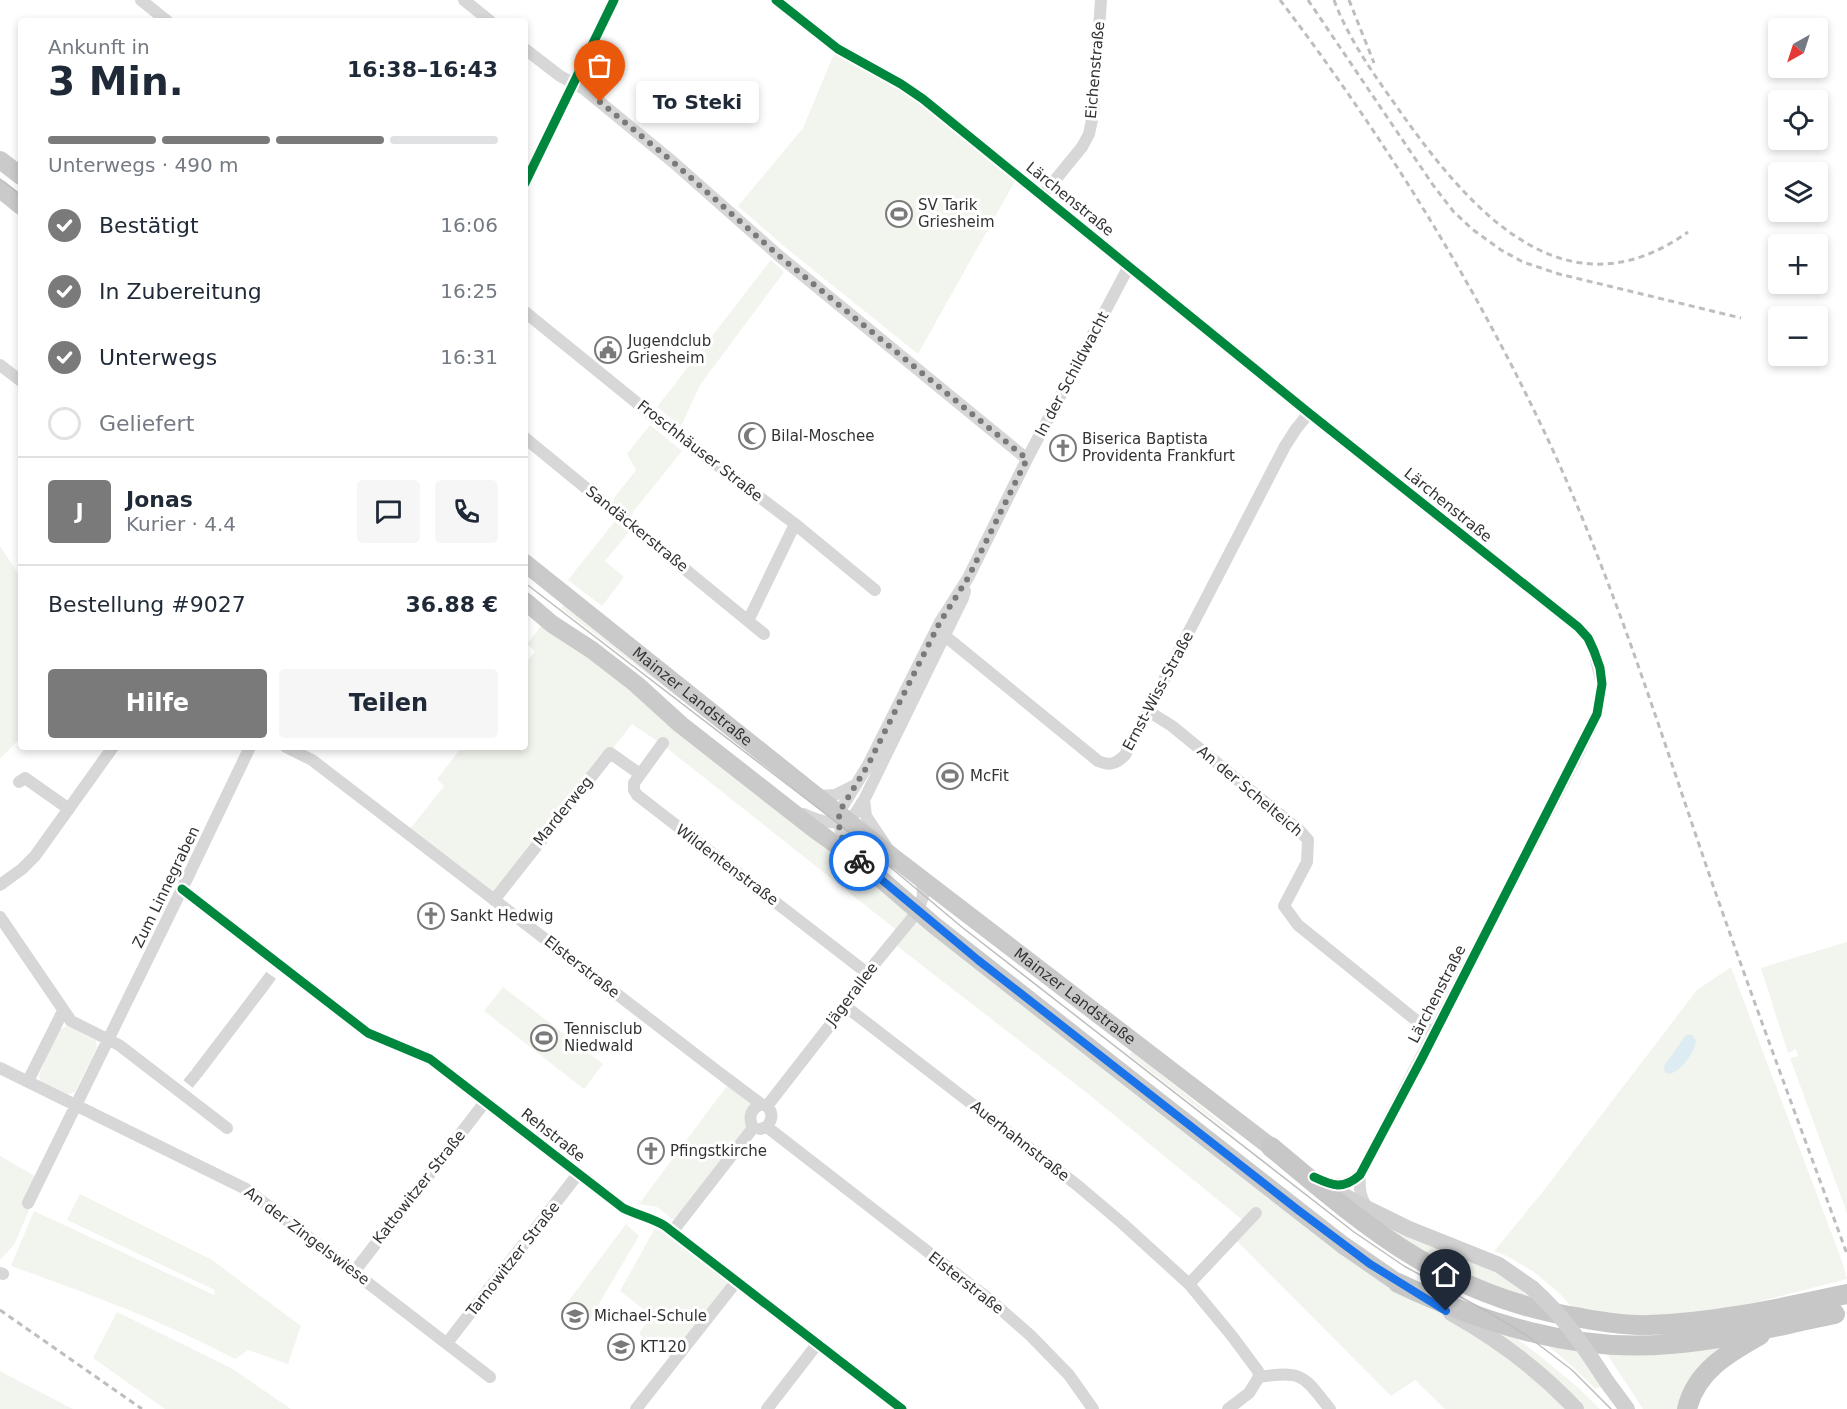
<!DOCTYPE html>
<html lang="de">
<meta charset="utf-8">
<style>
:root{--surface:#fff;--page:#f6f6f7;--text:#1f2937;--muted:#747a83;--line:#e0e1e3;--accent:#7a7a7a}
body{margin:0;font-family:"DejaVu Sans",sans-serif;background:var(--page);color:var(--text);height:100vh;display:flex;flex-direction:column;font-size:22px;white-space:nowrap}
*{box-sizing:border-box;margin:0}
p{font-size:20px;color:var(--muted)}
.icon{flex:none;width:33px;height:33px;fill:none;stroke:currentColor;stroke-width:2;stroke-linecap:round;stroke-linejoin:round}
.map{position:relative;flex:1;overflow:hidden}
.sheet{position:absolute;left:18px;top:18px;width:510px;height:732px;display:flex;flex-direction:column;background:var(--surface);border-radius:6px;box-shadow:0 3px 9px #0003}
.sheet>*{flex:none}
.needle{width:39px;rotate:219deg}
.tools{position:absolute;left:1768px;top:18px;display:grid;gap:12px}
.tools a{display:grid;place-items:center;width:60px;height:60px;border-radius:6px;background:var(--surface);box-shadow:0 3px 9px #0003;font-size:30px}
.pin{position:absolute;display:grid;place-items:center;width:51px;height:51px;color:#fff;margin:-62px -26px;border-radius:50% 50% 50% 0;rotate:-45deg;box-shadow:0 0 6px #0007}
.pin .icon{rotate:45deg}
.courier{position:absolute;display:grid;place-items:center;width:60px;height:60px;margin:-30px;border:4px solid #1a73e8;border-radius:50%;background:#fff;color:#222;box-shadow:0 2px 8px #0007}
.bubble{position:absolute;height:42px;border-radius:6px;background:var(--surface);box-shadow:0 3px 9px #0003;font-size:20px;font-weight:800;line-height:42px;text-align:center}
.head em{font-style:normal;font-weight:800}
.head div{display:flex;flex-direction:column-reverse}
.head{display:flex;align-items:center;justify-content:space-between;height:102px;padding:0 30px}
h1{font-size:39px;font-weight:800;line-height:45px}
.bar{display:grid;grid-template-columns:repeat(4,1fr);gap:9px 6px;align-content:center;height:72px;padding:0 30px}
.bar i{height:8px;border-radius:4px;background:var(--line)}
.bar .active{background:var(--accent)}
.bar p{grid-column:span 4}
.line{display:flex;align-items:center;gap:15px;padding:0 30px;border-top:2px solid var(--line)}
.line div{flex:1}
.round{display:grid;place-items:center;flex:none;width:63px;height:63px;border-radius:6px;background:var(--page)}
ol{padding:0 30px;list-style:none}
li{display:flex;align-items:center;gap:18px;height:66px}
li p{margin-inline-start:auto}
li .icon{padding:6px;border-radius:50%;background:var(--accent);color:#fff;stroke-width:4}
li:last-child{color:var(--muted)}
li i{width:33px;height:33px;border:3px solid var(--line);border-radius:50%}
.action{display:flex;gap:12px;margin-top:auto;padding:12px 30px}
.action a{flex:1;height:69px;border-radius:6px;background:var(--accent);color:#fff;font-size:24px;font-weight:800;line-height:69px;text-align:center}
.action a+a{background:var(--page);color:var(--text)}
.map>svg:first-child{display:block}
.green{fill:#f1f5ed}
.water{fill:#ddebf3}
.lines{fill:none;stroke-linecap:round;stroke-linejoin:round}
.minor-tunnel{stroke:#d6d6d6;stroke-width:12;stroke-dasharray:12 6;stroke-linecap:butt}
.minor{stroke:#d7d7d7;stroke-width:12}
.secondary{stroke:#d0d0d0;stroke-width:16}
.primary{stroke:#cacaca;stroke-width:18}
.trunk{stroke:#c7c7c7;stroke-width:20}
.tram{stroke:#bebebe;stroke-width:1.5}
.rail{stroke:#bebebe;stroke-width:3;stroke-dasharray:6 4.5;stroke-linecap:butt}
.secondary-bridge{stroke:#d0d0d0;stroke-width:16}
.cycleway-casing{stroke:#fff;stroke-width:13}
.cycleway{stroke:#00873e;stroke-width:9}
.done{stroke:#7a7a7a;stroke-width:6;stroke-dasharray:0 10.8}
.route{stroke:#1a73e8;stroke-width:8}
.labels{text-anchor:middle;dominant-baseline:central;stroke-width:6;stroke-linejoin:round;paint-order:stroke}
.street-label{font-size:15px;fill:#333;stroke:#fff}
.poi-label{font-size:15px;fill:#333;stroke:#fff;text-anchor:start}
</style>
<div class="map">
<svg width="1847" height="1409" viewBox="0 0 1847 1409">
<rect width="100%" height="100%" fill="#fff"/>
<path class="green" d="M834 54 919 101 1015 181 918 354 786 248 738 206 803 128Z
M771 260 784 272 700 385 681 426 657 407Z
M650 425 682 451 633 512 628 533 605 561 624 577 602 606 568 580 615 521 614 498 636 470 627 454Z
M0 546 21 578V737L0 759Z
M564 604 753 755 561 608Z
M547 618 1432 1303 1576 1409H1445L1415 1380 1391 1396 1228 1232 1245 1222 1092 1097 892 942 899 932 663 745 632 724 494 900 407 833 444 786 437 779 462 747H525V665L535 651 527 644Z
M1847 942V1213L1790 1058 1798 1056 1796 1049 1788 1053 1761 968Z
M1731 967 1842 1261 1847 1279 1723 1311 1687 1317H1607L1571 1306 1558 1292 1534 1272 1507 1256 1494 1251 1541 1194 1697 990Z
M503 987 603 1064 584 1089 484 1011Z
M67 1026 96 1041 97 1047 75 1092 67 1095 41 1083 39 1075 59 1030Z
M1132 1051 1234 1133 1233 1135 1129 1055Z
M729 1083 758 1104 751 1128 678 1223 657 1207 639 1204Z
M0 1156 42 1180 14 1245 0 1260Z
M80 1194 212 1260 301 1326 288 1364 248 1350 235 1359C163 1321 87 1293 11 1266L34 1211 214 1295 215 1290 67 1220Z
M1365 1214 1497 1272 1543 1307 1446 1268Z
M626 1224 639 1236 587 1324 564 1307Z
M662 1229 729 1280 730 1289 673 1360 639 1334 651 1315 620 1291 654 1230Z
M117 1312 231 1368 291 1409H165L93 1358Z
M1493 1330 1516 1338 1540 1356 1581 1390 1600 1409H1584Z
M1735 1342 1680 1409H1643L1605 1351Z
M1545 1343 1578 1349 1602 1385 1596 1389 1574 1368Z
M0 1371 9 1376 73 1409H0Z"/>
<path class="water" d="M1686 1035H1692L1696 1041C1694 1053 1682 1070 1670 1074L1665 1072 1664 1066Z"/>
<g class="lines">
<path class="minor-tunnel" d="M264 985 272 974
M188 1084 197 1073"/>
<path class="minor" d="M141 0 167 21
M464 0 490 21
M776 0 838 49 901 84 923 99 1309 413 1578 627 1588 638 1594 651 1602 684 1597 714 1578 754 1360 1175C1350 1183 1341 1187 1328 1183
M525 49 560 76 584 89 673 162 778 255 1027 459
M525 183 614 0
M1042 196 1082 147 1089 134 1093 115 1101 0
M525 312 663 424 795 524 875 590
M0 365 21 381
M525 438 764 634
M748 621 795 524
M930 643 937 638 945 637 950 640 1098 761C1110 766 1116 764 1125 755L1285 446 1296 429 1309 413
M1148 711 1172 726 1300 831 1308 840 1307 862 1284 906 1298 925 1433 1034
M663 743 634 783V790L637 795 867 973
M286 747 312 760 717 1071 761 1104 767 1106
M19 782 25 778 69 809
M817 796 835 795 855 785
M864 800 866 816 886 846
M804 814C816 820 841 828 852 817 857 812 860 805 864 800L963 598 965 591
M849 853C843 840 836 823 841 809L868 765 940 622 968 578 1027 459 1129 266
M0 885 22 869 35 856 113 747
M182 889 368 1033 430 1059 623 1208C637 1215 652 1218 665 1226L902 1409
M494 900 610 753 640 774
M0 917 71 1021 119 1045 227 1128
M845 1006 1077 1185 1122 1223 1189 1284 1232 1336 1258 1371 1259 1377
M0 1068 246 1189 490 1377
M197 1073 264 985
M28 1081 63 1011
M767 1106 845 1006 867 973 918 911 923 896 922 878
M767 1127 990 1300 1030 1335 1069 1375 1093 1409
M753 1128C748 1117 750 1110 761 1104
M760 1129 767 1127C772 1119 774 1114 767 1106
M1360 1175C1359 1189 1360 1198 1369 1210
M28 1203 182 889 250 747
M672 1232 753 1128
M354 1272 485 1102
M0 1273 3 1274
M1189 1284 1256 1213
M447 1343 578 1174
M1259 1377C1304 1370 1303 1376 1330 1409
M636 1409 736 1282
M767 1409 818 1343
M1228 1409 1249 1393 1259 1377"/>
<path class="secondary" d="M1330 1187 1360 1205 1409 1229 1499 1265 1532 1288
M1451 1313C1498 1339 1539 1370 1576 1409
M1607 1382 1627 1409"/>
<g class="primary">
<path d="M0 160 21 176"/>
<path d="M0 189 21 206"/>
<path id="s1" d="M525 563 893 857 1271 1147"/>
<path d="M525 601 552 624 592 650 636 684 680 724 814 829 867 867 934 925 1111 1064 1343 1245 1398 1283"/>
</g>
<path class="trunk" d="M1271 1147C1370 1230 1449 1298 1581 1318 1603 1322 1627 1326 1649 1325 1716 1323 1782 1308 1847 1294
M1398 1283C1482 1323 1575 1353 1670 1344 1725 1340 1780 1325 1835 1314
M1687 1409C1696 1371 1728 1353 1760 1335"/>
<path class="tram" d="M0 179 21 195
M525 583 840 825 963 928 1354 1232 1404 1266 1488 1312 1526 1335 1572 1370 1611 1409"/>
<path class="rail" d="M1280 0C1388 142 1482 295 1556 457 1616 590 1660 730 1707 868 1752 998 1800 1126 1847 1254
M1308 0 1433 185 1453 211 1472 229 1501 250 1523 262 1559 274 1741 318
M1334 0C1350 43 1378 80 1404 117 1472 212 1566 319 1688 232
M1349 0 1374 63
M0 1310 142 1409"/>
<path class="secondary-bridge" d="M1532 1288C1563 1315 1585 1348 1607 1382"/>
<defs>
<path id="cycleway" d="M776 0 838 49 901 84 923 99 1309 413 1578 627 1588 638 1594 651 1600 668 1602 684 1597 714 1421 1060 1360 1175C1343 1190 1333 1186 1314 1177
M525 183 614 0
M182 889 368 1033 430 1059 623 1208C637 1215 652 1218 665 1226L902 1409"/>
</defs>
<use href="#cycleway" class="cycleway-casing"/>
<use href="#cycleway" class="cycleway"/>
</g>
<g class="lines">
<path class="done" d="M600 102 673 162 778 255 1027 459 968 578 940 622 868 765 841 809C834 827 845 850 859 861"/>
<path class="route" d="M859 861 978 960 1298 1210 1370 1264 1446 1311"/>
</g>
<defs>
<symbol id="stadium-ring" viewBox="-11 -11 22 22"><circle r="9.5" fill="#fff" stroke="#7a7a7a" stroke-width="1.5"/><path d="M0-5a6.5 5 0 1 0 0 10a6.5 5 0 1 0 0-10ZM-3.5-1.8h7v3.6h-7Z" fill="#7a7a7a"/></symbol>
<symbol id="civic-ring" viewBox="-11 -11 22 22"><circle r="9.5" fill="#fff" stroke="#7a7a7a" stroke-width="1.5"/><path d="M-.6-6.5H3V-4.5H.6V-3L4-1V1h2V6H-6V1h2V-1L-.6-3ZM-1.2 2.5V6h2.4V2.5Z" fill="#7a7a7a"/></symbol>
<symbol id="mosque-ring" viewBox="-11 -11 22 22"><circle r="9.5" fill="#fff" stroke="#7a7a7a" stroke-width="1.5"/><path d="M3.5-4.9A6 6 0 1 0 3.5 4.9A5 5 0 1 1 3.5-4.9Z" fill="#7a7a7a"/></symbol>
<symbol id="church-ring" viewBox="-11 -11 22 22"><circle r="9.5" fill="#fff" stroke="#7a7a7a" stroke-width="1.5"/><path d="M-1.2-6h2.4v3.5h3.3v2.4h-3.3V6h-2.4V-.1h-3.3v-2.4h3.3Z" fill="#7a7a7a"/></symbol>
<symbol id="school-ring" viewBox="-11 -11 22 22"><circle r="9.5" fill="#fff" stroke="#7a7a7a" stroke-width="1.5"/><path d="M0-5L7-2L0 1L-7-2ZM-4 1L0 2.5L4 1V4Q0 6-4 4Z" fill="#7a7a7a"/></symbol>
</defs>
<g fill-rule="evenodd">
<use href="#stadium-ring" x="884" y="199" width="30" height="30"/>
<use href="#civic-ring" x="593" y="335" width="30" height="30"/>
<use href="#mosque-ring" x="737" y="421" width="30" height="30"/>
<use href="#church-ring" x="1048" y="433" width="30" height="30"/>
<use href="#stadium-ring" x="935" y="761" width="30" height="30"/>
<use href="#church-ring" x="416" y="901" width="30" height="30"/>
<use href="#stadium-ring" x="529" y="1023" width="30" height="30"/>
<use href="#church-ring" x="636" y="1136" width="30" height="30"/>
<use href="#school-ring" x="560" y="1301" width="30" height="30"/>
<use href="#school-ring" x="606" y="1332" width="30" height="30"/>
</g>
<g class="labels">
<g class="street-label">
<text transform="translate(1095 70) rotate(-85)">Eichenstraße</text>
<text transform="translate(1070 199) rotate(39)">Lärchenstraße</text>
<text transform="translate(1072 374) rotate(-62)">In der Schildwacht</text>
<text transform="translate(700 451) rotate(38)">Froschhäuser Straße</text>
<text transform="translate(1448 505) rotate(39)">Lärchenstraße</text>
<text transform="translate(637 529) rotate(39)">Sandäckerstraße</text>
<text transform="translate(1158 691) rotate(-62)">Ernst-Wiss-Straße</text>
<text stroke="none"><textPath href="#s1" startOffset="214">Mainzer Landstraße</textPath></text>
<text transform="translate(1250 791) rotate(40)">An der Schelteich</text>
<text transform="translate(563 811) rotate(-51)">Marderweg</text>
<text transform="translate(727 865) rotate(37)">Wildentenstraße</text>
<text transform="translate(166 887) rotate(-64)">Zum Linnegraben</text>
<text transform="translate(582 967) rotate(38)">Elsterstraße</text>
<text transform="translate(852 994) rotate(-53)">Jägerallee</text>
<text transform="translate(1437 994) rotate(-63)">Lärchenstraße</text>
<text stroke="none"><textPath href="#s1" startOffset="700">Mainzer Landstraße</textPath></text>
<text transform="translate(553 1135) rotate(38)">Rehstraße</text>
<text transform="translate(1020 1141) rotate(38)">Auerhahnstraße</text>
<text transform="translate(419 1187) rotate(-52)">Kattowitzer Straße</text>
<text transform="translate(307 1236) rotate(37)">An der Zingelswiese</text>
<text transform="translate(513 1259) rotate(-52)">Tarnowitzer Straße</text>
<text transform="translate(966 1283) rotate(38)">Elsterstraße</text>
</g>
<g class="poi-label">
<text x="918" y="205">SV Tarik<tspan x="918" dy="17">Griesheim</tspan></text>
<text x="628" y="341">Jugendclub<tspan x="628" dy="17">Griesheim</tspan></text>
<text x="771" y="436">Bilal-Moschee</text>
<text x="1082" y="439">Biserica Baptista<tspan x="1082" dy="17">Providenta Frankfurt</tspan></text>
<text x="970" y="776">McFit</text>
<text x="450" y="916">Sankt Hedwig</text>
<text x="564" y="1029">Tennisclub<tspan x="564" dy="17">Niedwald</tspan></text>
<text x="670" y="1151">Pfingstkirche</text>
<text x="594" y="1316">Michael-Schule</text>
<text x="640" y="1347">KT120</text>
</g>
</g>
</svg>
<div class="tools">
<a><svg class="needle" viewBox="-14 -14 28 28"><path d="M0-13l5 13h-10z" fill="#e53935"/><path d="M0 13l5-13h-10z" fill="#747a83"/></svg></a>
<a><svg class="icon" aria-label="locate" viewBox="0 0 24 24"><circle cx="12" cy="12" r="6"/><path d="M12 2v4M12 18v4M2 12h4M18 12h4"/></svg></a>
<a><svg class="icon" aria-label="layers" viewBox="0 0 24 24"><path d="M12 4l9 5-9 5-9-5zM3 14l9 5 9-5"/></svg></a>
<a>+</a>
<a>−</a>
</div>
<div class="pin" style="left:600px;top:102px;background:#ea580c"><svg class="icon" aria-label="bag" viewBox="0 0 24 24"><path d="M5 8h14l-1 12H6zM9 8a3 3 0 0 1 6 0"/></svg></div>
<div class="pin" style="left:1446px;top:1311px;background:#1f2937"><svg class="icon" aria-label="home" viewBox="0 0 24 24"><path d="M3 11l9-7 9 7M6 9v11h12V9"/></svg></div>
<div class="courier" style="left:859px;top:861px"><svg class="icon" aria-label="bike" viewBox="0 0 24 24"><circle cx="6" cy="16" r="4"/><circle cx="18" cy="16" r="4"/><path d="M6 16l4-8h5l3 8M10 8l3 8H6M13 5h3"/></svg></div>
<div class="bubble" style="left:636px;top:81px;width:123px">To Steki</div>
<section class="sheet">
<div class="head"><div><h1>3 Min.</h1><p>Ankunft in</p></div><em>16:38–16:43</em></div>
<div class="bar"><i class="active"></i><i class="active"></i><i class="active"></i><i></i><p>Unterwegs · 490 m</p></div>
<ol>
<li><svg class="icon" aria-label="check" viewBox="0 0 24 24"><path d="M5 12l5 5 9-10"/></svg>Bestätigt<p>16:06</p></li>
<li><svg class="icon" aria-label="check" viewBox="0 0 24 24"><path d="M5 12l5 5 9-10"/></svg>In Zubereitung<p>16:25</p></li>
<li><svg class="icon" aria-label="check" viewBox="0 0 24 24"><path d="M5 12l5 5 9-10"/></svg>Unterwegs<p>16:31</p></li>
<li><i></i>Geliefert</li>
</ol>
<div class="line" style="height:108px"><b class="round" style="background:var(--accent);color:#fff">J</b><div><b>Jonas</b><p>Kurier · 4.4</p></div><a class="round"><svg class="icon" aria-label="chat" viewBox="0 0 24 24"><path d="M4 5h16v11H9l-5 4z"/></svg></a><a class="round"><svg class="icon" aria-label="phone" viewBox="0 0 24 24"><path d="M5 4h4l2 5-3 2q2 4 5 5l2-3 5 2v4C11 20 4 13 5 4z"/></svg></a></div>
<div class="line" style="height:78px"><div>Bestellung #9027</div><b>36.88 €</b></div>
<div class="action"><a>Hilfe</a><a>Teilen</a></div>
</section>
</div>
